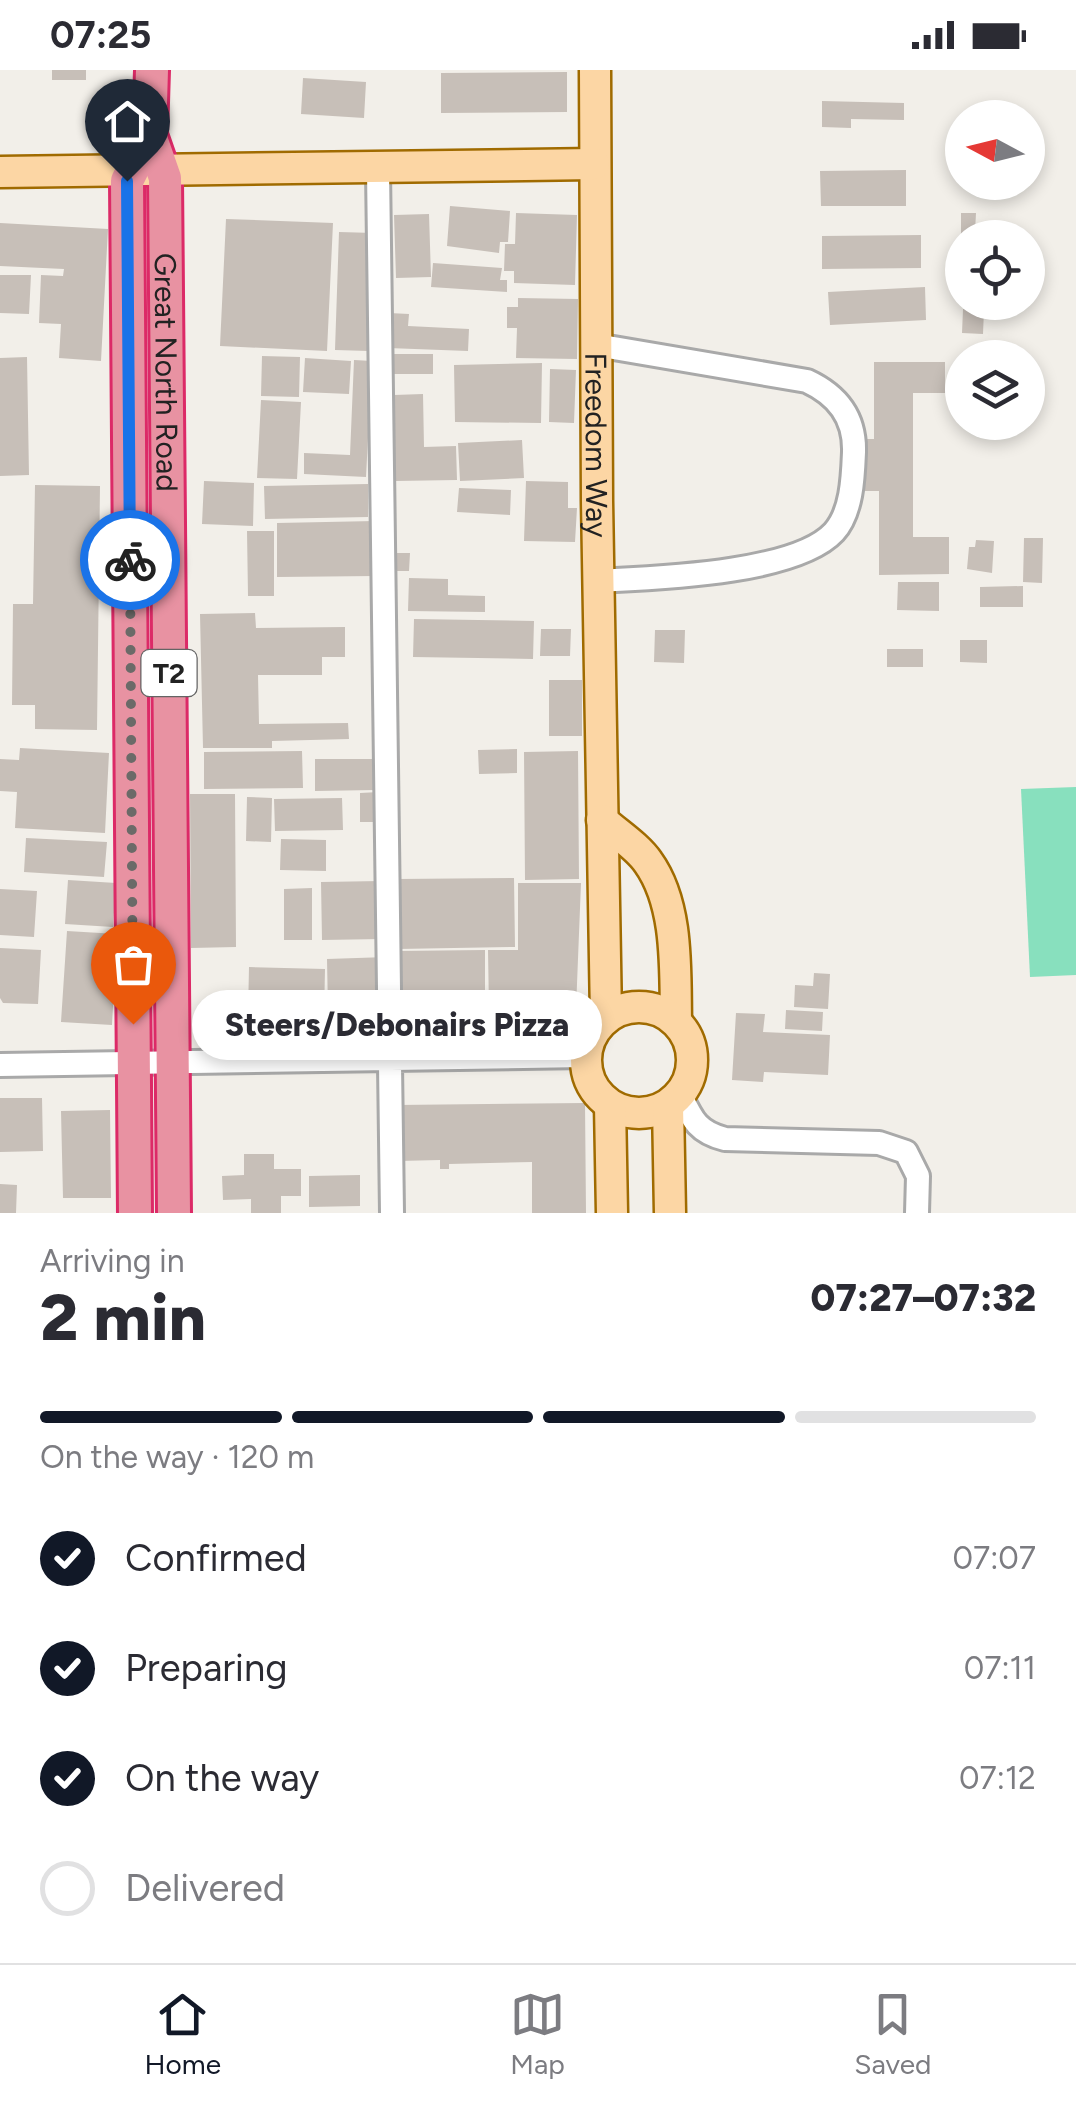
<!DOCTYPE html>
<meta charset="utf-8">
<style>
:root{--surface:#fff;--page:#f7f7f7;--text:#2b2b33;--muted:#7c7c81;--line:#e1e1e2;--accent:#111827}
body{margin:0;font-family:Figtree,sans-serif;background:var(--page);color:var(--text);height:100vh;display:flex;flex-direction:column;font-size:38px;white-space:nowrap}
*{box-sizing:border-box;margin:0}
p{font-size:32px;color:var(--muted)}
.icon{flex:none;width:55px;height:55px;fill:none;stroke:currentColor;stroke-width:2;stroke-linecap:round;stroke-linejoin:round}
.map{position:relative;height:1143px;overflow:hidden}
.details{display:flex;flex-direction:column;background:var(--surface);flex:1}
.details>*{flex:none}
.needle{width:65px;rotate:277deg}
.fabs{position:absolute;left:945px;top:30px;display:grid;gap:20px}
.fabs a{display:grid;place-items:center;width:100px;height:100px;border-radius:50%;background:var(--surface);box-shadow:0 5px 15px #0003;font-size:50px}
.pin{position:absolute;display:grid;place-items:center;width:85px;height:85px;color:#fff;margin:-102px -42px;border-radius:50% 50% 50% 0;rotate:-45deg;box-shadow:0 0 10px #0007}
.pin .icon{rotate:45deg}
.courier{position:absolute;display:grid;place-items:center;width:100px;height:100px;margin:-50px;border:8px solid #1a73e8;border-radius:50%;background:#fff;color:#222;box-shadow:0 2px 12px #0007}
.bubble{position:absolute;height:70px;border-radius:35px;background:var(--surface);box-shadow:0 5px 15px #0003;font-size:32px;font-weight:800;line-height:70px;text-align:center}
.head em{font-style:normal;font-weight:800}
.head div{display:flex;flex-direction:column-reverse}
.head{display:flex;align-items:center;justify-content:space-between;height:170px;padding:0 40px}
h1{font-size:65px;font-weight:800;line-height:75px}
.bar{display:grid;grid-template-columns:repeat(4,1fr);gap:15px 10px;align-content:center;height:120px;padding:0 40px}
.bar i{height:12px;border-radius:8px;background:var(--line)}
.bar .current{background:var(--accent)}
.bar p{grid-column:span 4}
ol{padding:0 40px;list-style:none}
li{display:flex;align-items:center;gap:30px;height:110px}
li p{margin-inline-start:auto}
li .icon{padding:10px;border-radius:50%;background:var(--accent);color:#fff;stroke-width:4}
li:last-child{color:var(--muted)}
li i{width:55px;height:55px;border:5px solid var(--line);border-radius:50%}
.status{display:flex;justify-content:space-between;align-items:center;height:70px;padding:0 50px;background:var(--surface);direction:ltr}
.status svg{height:28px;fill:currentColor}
.dock{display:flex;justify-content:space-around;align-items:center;height:140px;border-top:2px solid var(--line);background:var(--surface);font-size:28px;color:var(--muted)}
.dock a{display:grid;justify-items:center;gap:5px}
.dock .current{color:var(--accent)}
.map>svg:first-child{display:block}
.pitch{fill:#88e0be}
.building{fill:#c7bfb8}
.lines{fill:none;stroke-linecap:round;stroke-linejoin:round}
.minor-casing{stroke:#a9a9a9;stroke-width:28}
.major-casing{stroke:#a06b00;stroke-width:35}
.highway-casing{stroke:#dc2a67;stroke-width:38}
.minor{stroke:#fff;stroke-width:22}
.major{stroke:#fcd6a4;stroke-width:30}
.highway{stroke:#e892a2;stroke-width:32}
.done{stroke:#6b6a68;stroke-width:10;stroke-dasharray:0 18}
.route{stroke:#1a73e8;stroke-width:12}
.labels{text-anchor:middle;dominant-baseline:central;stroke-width:8;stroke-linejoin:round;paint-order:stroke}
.shield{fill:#fff;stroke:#646464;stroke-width:2.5}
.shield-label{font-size:28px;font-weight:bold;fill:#222}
.street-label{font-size:30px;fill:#222;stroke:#fff}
</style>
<div class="status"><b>07:25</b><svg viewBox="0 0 49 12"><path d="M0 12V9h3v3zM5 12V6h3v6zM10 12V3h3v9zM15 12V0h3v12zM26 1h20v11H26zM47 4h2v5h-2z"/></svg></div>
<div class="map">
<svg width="1076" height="1143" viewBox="0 0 1076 1143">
<rect width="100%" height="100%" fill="#f2efe9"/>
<path class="pitch" d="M1076 717V905L1030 907 1021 719Z"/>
<path class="building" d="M52 0H86V10H52Z
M567 2V42L441 43V3Z
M303 8 366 12 364 48 301 44Z
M822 31 904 33V50L851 49V58L822 57Z
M906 100V136H821L820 101Z
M450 136 510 141 508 172H500L499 183 447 176Z
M516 143 577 145 575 215 514 213V201H504L505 174H515Z
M961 143H976L975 162H982V168H961Z
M429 144 431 207 396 208 394 145Z
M226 149 333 153 327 281 220 276Z
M0 153 108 159 101 291 59 288 61 254 39 253 41 205 63 206 64 199 0 196Z
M339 162 374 163 369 281 335 280Z
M921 165V198L822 199V166Z
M433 193 502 198 500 210H507V222L431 217Z
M0 205H31L29 244 0 243Z
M925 217 926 250 830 255 828 222Z
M518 228 578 229 577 289 516 288 517 258H507V237H518Z
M963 239 984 240 983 264 962 263Z
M389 243 409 244 408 256 469 259 468 281 388 278Z
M388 284H433V304H388Z
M262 286 300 287 299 327 261 326Z
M27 287 29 405 0 406V288Z
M305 288 351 291 349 324 303 322Z
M354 290 372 291 366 407 304 404V383L350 385Z
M874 292H945V323H913V467H949V504L879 505V421H859V369H874Z
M542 293 541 353 455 352 454 295Z
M550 299 576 300 574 353 549 352Z
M423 324 424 377 456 376 457 410 395 411 394 325Z
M261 330 301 332 297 409 257 408Z
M522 370 524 408 460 411 458 373Z
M204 411 254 413 253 456 202 454Z
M526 411 568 412V438H577L575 472 524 471Z
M368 414V447L265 449 264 416Z
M35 415 100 416 97 660 35 659V635H12L13 534H33Z
M459 418 511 420 510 445 457 442Z
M375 451V506L277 507V453Z
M247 461H274V526H248Z
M1024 468H1043L1042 513 1023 512Z
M976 470 994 471 992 503 967 499 969 477H975Z
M392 483H410L409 501H392Z
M409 508 448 509V525L485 526V542L408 541Z
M898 512H939V541L897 540Z
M1023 516V537H980V517Z
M255 543 256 558 345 557V587H322V605H258L259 654 348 653 349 669 272 671V678H203L200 544Z
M414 549 534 551 533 589 413 587Z
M541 559H571L570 586H540Z
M655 560H685L684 593 654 592Z
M960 570H987V593L960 592Z
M887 579H923V597H887Z
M549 610H582V666H549Z
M20 678 109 683 105 763 15 758 17 722 0 721V689L19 690Z
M517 679V703L479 704 478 680Z
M302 681 303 718 204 719V682Z
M578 681 579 809 525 810 524 682Z
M315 689H375V720L315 721Z
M379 722V752H360V723Z
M190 724H235L236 877 191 878Z
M247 727 272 728 271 772 246 771Z
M342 728 343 760 275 761 274 729Z
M26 768 107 772 104 807 24 802Z
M281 769 326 770V801L280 800Z
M514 808 515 877 398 879V809Z
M68 810 116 813 113 857 65 854Z
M381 811 382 869 322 870 321 812Z
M518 813H581L576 939 489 940 488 880H518Z
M312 818V870H284V819Z
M0 819 37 821 34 867 0 865Z
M67 861 117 864 112 955 61 952Z
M0 878 41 880 38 934 3 933 0 928Z
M485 880V942L396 944 395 881Z
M387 887 389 940 328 941 327 889Z
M249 897 325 899 324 946 248 944Z
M814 903 830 904 828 939 794 937 795 915 813 916Z
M786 940 823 942 822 961 785 959Z
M736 943 765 944 763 962 830 965 828 1005 764 1002 763 1012 732 1010Z
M0 1028H42L43 1081 0 1082Z
M585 1033 586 1143H532V1092L449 1094V1099H440V1090L398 1091 397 1035Z
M110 1040 111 1128H63L61 1041Z
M244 1084H274V1099H301V1126H281V1143H251V1129L223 1130 222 1106 244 1105Z
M360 1105V1136L309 1137V1106Z
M0 1114 17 1115 16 1143H0Z"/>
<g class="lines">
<defs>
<path id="minor" d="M378 100 392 1143
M596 275 807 311C837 325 855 347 854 382 853 407 852 442 834 462 795 504 654 508 598 511
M0 995 585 986
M680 1024C692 1049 697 1062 725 1069L879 1073 906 1082 918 1106 917 1143"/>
<g id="major">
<path id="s1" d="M595 0 597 431 606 947"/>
<path d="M0 102 594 94"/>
<path d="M602 750C616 763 637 776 648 792 679 835 675 901 676 951"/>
<circle cx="639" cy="990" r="53"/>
<path d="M610 1035 612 1143"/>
<path d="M668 1035 670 1143"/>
</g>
<g id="highway">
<path id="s2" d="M152 0 150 65 165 108 174 1143"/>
<path d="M135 1143 127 111 150 65"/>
</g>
</defs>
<use href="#minor" class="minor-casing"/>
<use href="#major" class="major-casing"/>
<use href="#highway" class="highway-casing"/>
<use href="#minor" class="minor"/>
<use href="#major" class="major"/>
<use href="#highway" class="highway"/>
</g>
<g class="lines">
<path class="done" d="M130 490 133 954"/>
<path class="route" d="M127 111 130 490"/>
</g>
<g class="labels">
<rect class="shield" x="141.5" y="580" width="55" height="46" rx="8"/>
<g class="shield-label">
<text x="169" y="603">T2</text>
</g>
<g class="street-label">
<text stroke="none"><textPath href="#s2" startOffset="305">Great North Road</textPath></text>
<text stroke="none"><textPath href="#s1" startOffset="375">Freedom Way</textPath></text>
</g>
</g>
</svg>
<div class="fabs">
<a><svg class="needle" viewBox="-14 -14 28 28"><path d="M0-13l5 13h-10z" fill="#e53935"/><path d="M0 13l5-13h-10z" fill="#7c7c81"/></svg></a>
<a><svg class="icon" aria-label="locate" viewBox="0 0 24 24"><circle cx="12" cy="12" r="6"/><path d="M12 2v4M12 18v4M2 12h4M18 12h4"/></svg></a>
<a><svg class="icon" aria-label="layers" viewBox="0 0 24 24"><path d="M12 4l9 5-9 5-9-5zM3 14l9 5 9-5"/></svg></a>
</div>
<div class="pin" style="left:133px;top:954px;background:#ea580c"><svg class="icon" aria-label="bag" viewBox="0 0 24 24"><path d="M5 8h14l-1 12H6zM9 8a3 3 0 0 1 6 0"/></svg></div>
<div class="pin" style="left:127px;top:111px;background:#1f2937"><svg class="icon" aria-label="home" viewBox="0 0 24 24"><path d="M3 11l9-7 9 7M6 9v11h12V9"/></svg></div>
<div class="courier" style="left:130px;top:490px"><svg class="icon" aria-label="bike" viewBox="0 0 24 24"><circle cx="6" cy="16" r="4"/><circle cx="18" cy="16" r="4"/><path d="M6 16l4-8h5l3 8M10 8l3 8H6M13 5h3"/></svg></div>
<div class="bubble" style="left:192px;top:920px;width:410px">Steers/Debonairs Pizza</div>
</div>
<section class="details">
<div class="head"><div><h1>2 min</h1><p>Arriving in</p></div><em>07:27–07:32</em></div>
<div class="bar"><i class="current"></i><i class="current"></i><i class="current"></i><i></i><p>On the way · 120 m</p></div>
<ol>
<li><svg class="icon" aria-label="check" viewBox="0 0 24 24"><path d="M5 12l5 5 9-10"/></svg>Confirmed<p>07:07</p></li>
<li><svg class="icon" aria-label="check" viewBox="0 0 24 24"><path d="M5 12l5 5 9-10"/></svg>Preparing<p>07:11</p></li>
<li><svg class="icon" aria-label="check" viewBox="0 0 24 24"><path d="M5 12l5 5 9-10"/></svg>On the way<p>07:12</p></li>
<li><i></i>Delivered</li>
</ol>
</section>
<nav class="dock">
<a class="current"><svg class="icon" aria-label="home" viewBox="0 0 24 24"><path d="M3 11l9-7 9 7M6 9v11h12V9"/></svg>Home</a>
<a><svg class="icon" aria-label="map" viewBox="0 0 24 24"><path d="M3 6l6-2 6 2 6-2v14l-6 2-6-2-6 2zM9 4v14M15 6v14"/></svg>Map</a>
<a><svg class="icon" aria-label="saved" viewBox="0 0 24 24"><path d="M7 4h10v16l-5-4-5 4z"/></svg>Saved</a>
</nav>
